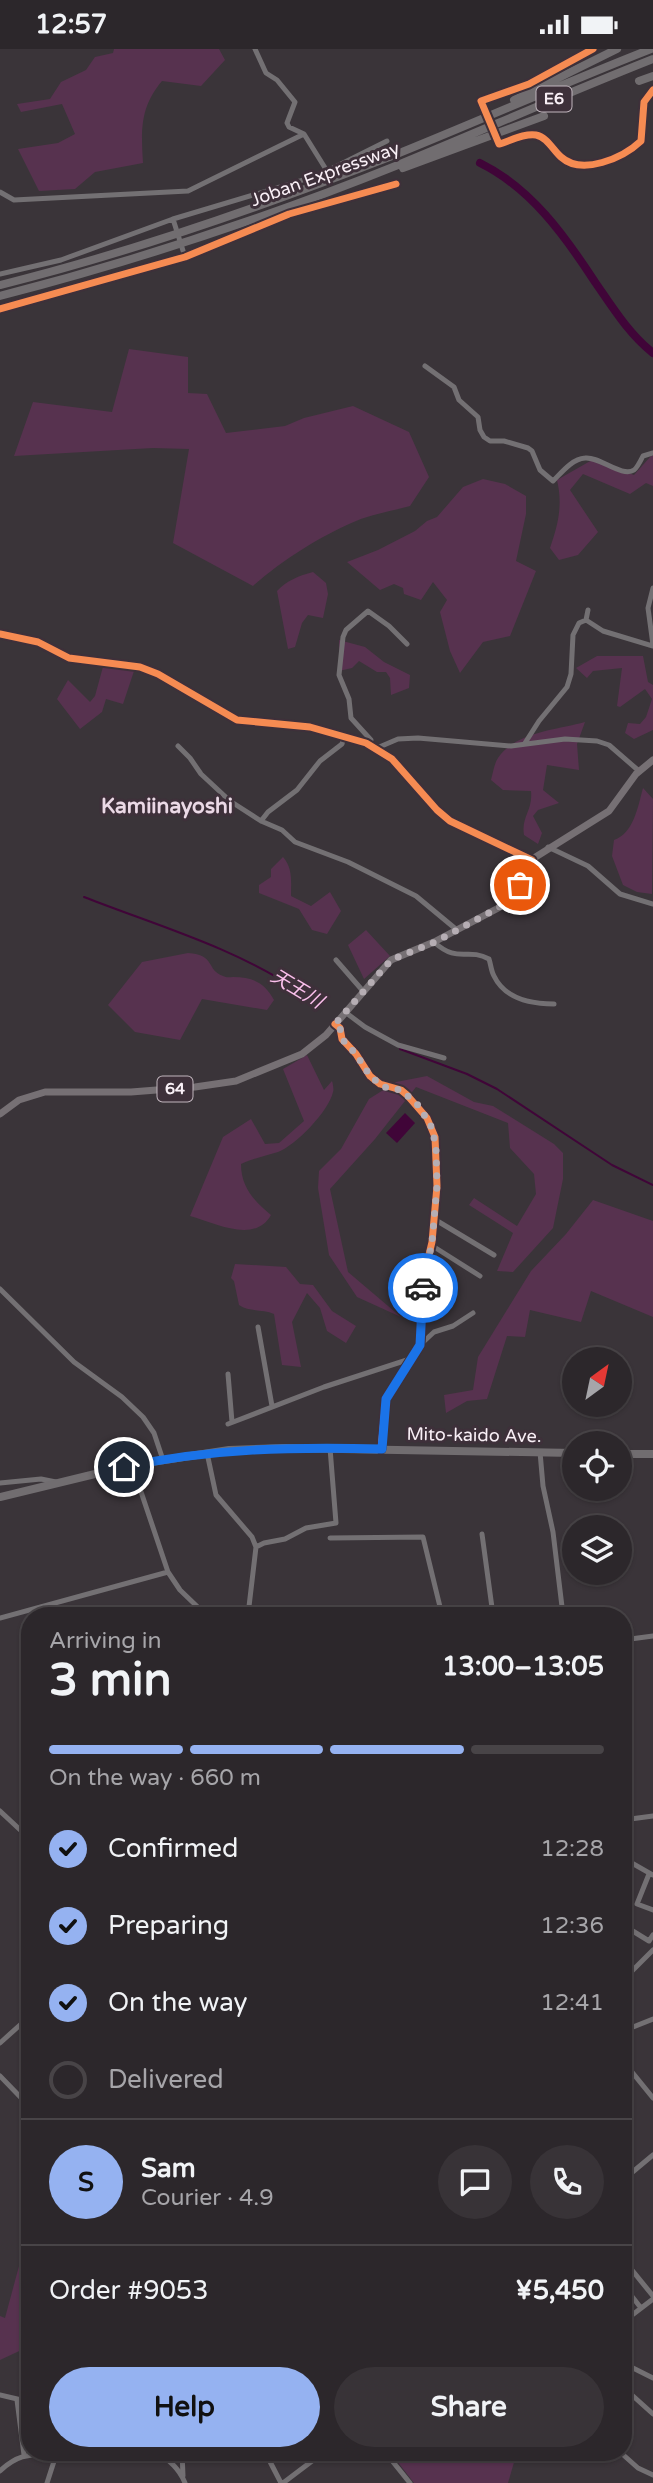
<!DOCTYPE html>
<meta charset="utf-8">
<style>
:root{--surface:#2c272b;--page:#383337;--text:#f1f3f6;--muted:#a6a5a9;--line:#484447;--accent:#95b2f1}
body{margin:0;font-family:"Varela Round","Noto Sans JP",sans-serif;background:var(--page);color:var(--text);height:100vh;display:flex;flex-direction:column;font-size:26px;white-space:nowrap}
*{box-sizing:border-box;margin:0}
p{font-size:23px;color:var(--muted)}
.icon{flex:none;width:38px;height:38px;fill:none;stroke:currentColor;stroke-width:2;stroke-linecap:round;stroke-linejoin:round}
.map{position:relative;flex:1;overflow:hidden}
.sheet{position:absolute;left:21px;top:1558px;width:611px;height:854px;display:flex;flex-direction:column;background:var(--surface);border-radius:28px;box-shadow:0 2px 5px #0004,0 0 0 2px var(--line)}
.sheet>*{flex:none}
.needle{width:46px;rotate:33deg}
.fabs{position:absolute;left:562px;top:1298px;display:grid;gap:14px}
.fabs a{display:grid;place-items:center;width:70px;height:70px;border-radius:50%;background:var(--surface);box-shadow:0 2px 5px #0004,0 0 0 2px var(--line);font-size:35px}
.pin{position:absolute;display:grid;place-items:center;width:60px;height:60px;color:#fff;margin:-30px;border:4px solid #fff;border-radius:50%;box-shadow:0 2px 7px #0007}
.courier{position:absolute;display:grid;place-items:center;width:70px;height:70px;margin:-35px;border:5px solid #1a73e8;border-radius:50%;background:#fff;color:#222;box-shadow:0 2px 9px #0007}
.head em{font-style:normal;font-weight:700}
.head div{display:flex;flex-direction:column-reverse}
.head{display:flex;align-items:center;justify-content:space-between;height:119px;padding:0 28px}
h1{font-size:46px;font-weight:700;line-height:52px}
.bar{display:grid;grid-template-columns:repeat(4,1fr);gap:10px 7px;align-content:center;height:84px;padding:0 28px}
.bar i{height:9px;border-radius:5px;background:var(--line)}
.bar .on{background:var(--accent)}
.bar p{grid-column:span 4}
.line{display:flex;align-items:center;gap:18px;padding:0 28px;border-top:2px solid var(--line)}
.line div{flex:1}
.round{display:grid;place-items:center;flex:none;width:74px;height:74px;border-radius:37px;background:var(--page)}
ol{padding:0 28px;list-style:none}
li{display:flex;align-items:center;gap:21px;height:77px}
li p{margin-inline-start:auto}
li .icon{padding:7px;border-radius:50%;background:var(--accent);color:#111;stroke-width:4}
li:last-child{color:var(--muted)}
li i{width:38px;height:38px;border:4px solid var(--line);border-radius:50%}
.primary-button{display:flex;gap:14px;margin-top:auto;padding:14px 28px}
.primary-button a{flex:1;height:80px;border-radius:42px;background:var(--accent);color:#111;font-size:28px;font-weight:700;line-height:80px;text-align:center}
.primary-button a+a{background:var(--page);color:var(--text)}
.status{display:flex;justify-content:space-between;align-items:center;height:49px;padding:0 35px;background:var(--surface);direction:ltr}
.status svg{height:19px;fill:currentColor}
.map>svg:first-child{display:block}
.green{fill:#57324f}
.water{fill:#400538}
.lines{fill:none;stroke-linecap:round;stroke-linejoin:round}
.stream{stroke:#400538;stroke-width:2}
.river{stroke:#400538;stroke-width:8}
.minor{stroke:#737073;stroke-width:5}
.major{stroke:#767074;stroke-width:7}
.highway{stroke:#716d70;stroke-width:8}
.cycleway-casing{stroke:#3e303a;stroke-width:11}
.cycleway{stroke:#f68b52;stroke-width:7}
.done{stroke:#b6aeb4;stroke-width:7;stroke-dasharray:0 12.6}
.route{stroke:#1a73e8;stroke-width:9}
.labels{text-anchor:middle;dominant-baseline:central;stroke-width:6;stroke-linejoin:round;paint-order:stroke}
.shield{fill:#3e303a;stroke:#c1b6be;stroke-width:2}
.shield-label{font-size:16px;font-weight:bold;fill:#f9eff6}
.street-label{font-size:18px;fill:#f9eff6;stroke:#3e303a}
.water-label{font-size:19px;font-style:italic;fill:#fbc0ec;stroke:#3e303a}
.quarter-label{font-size:21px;font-weight:bold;fill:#ebd9e6;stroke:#3e303a}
</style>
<div class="status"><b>12:57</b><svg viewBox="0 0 49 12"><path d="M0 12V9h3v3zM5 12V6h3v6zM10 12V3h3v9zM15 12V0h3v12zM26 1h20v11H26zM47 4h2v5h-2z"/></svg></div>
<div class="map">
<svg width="653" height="2434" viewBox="0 0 653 2434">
<rect width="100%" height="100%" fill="#3a3439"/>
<path class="green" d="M114 0H219L225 11 201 37 162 32C140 58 141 81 143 114L95 123 75 140 39 142 18 100 58 94 75 85 62 55 21 63 17 55 50 50 61 33 86 21 95 8 113 4Z
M129 300 188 308V344L207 345 226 384 285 377 304 369 353 357 409 383 429 428 410 457C392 462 373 465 356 472 322 486 281 512 253 537L173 494 189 400 153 399 14 407 33 353 112 363Z
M651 407H653V437L646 434 630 445 583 425 570 441 598 483 578 506 559 511 550 499C558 476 563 456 557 431L592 411 634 426Z
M483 430 505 435 526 447V465L516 512 536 522 510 587 483 593 460 624 450 602 440 563 447 551 433 533 421 551 404 545 403 539 394 535 380 541 347 513 378 501 415 482 427 472 437 468 463 438Z
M313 523 326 534 328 545 323 569 308 566 302 574 295 598 288 600 277 542C287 531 299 527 313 523Z
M339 591 365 598 384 613 410 626 409 639 391 646 390 629 386 623H377L359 612 352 619 339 622Z
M597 607H643L648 633 653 636V681L634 690 625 684 628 674 640 675 646 668 652 650 645 640 620 658 617 657 622 619 593 622 587 629 576 619Z
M104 614 135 619 123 655 106 650 102 663 80 680 57 650 68 631 90 653 95 647Z
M585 673 577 695 579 721 547 716 543 741 559 754 538 761 533 767 542 784 538 795 524 786C521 767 533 762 531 742L503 741 491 731C493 724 494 715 498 709 515 683 557 681 585 673Z
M643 739 653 750 652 845 637 843 623 836 612 807 614 791C634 784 638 757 643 739Z
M283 808C293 819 291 833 291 847L311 857 330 843 341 862 327 885 312 881 299 860 259 844V836L271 828V820Z
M366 881 390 907 364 930 348 896Z
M188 904C216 906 206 921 223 927 227 929 229 928 233 928 253 928 265 934 274 951L267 961 202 950 180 991 135 983 108 956 142 913Z
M307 1006 324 1041 332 1032C333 1035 334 1041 333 1043 329 1062 295 1097 278 1103 265 1107 254 1109 241 1115 241 1138 254 1152 271 1166 255 1195 215 1174 190 1167L223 1088 251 1070 265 1095 279 1094 304 1072 283 1020Z
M427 1027 474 1053 493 1057 554 1095 563 1104V1130L553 1179 513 1223 497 1222 513 1184 469 1156 474 1149 517 1177 536 1145 534 1125 510 1099 508 1074 416 1038 375 1090 330 1140 348 1223 401 1268 357 1248 329 1206 318 1139 319 1122 341 1100 369 1050 396 1033Z
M593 1151 653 1172V1268L591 1242 581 1273 530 1261 525 1288 507 1287 487 1350 467 1352 446 1364 444 1346 473 1341 478 1308 531 1222 566 1185Z
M235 1215 286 1218 300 1235 313 1236 332 1262 356 1277 346 1294 327 1282 320 1259 307 1244 292 1273 301 1318 282 1316 274 1265C263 1260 249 1263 239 1256L234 1232 231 1229Z
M22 2206 30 2213V2297L0 2311V2267L5 2269Z
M390 2403H517L508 2434H414Z"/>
<path class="water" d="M405 1064 415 1074 397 1094 386 1084Z"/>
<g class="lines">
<path class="stream" d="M84 848C158 877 233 898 299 942
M400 1000 467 1025 497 1040 612 1116 653 1136"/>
<path class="river" d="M480 114C531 139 565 187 595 233 613 259 629 285 653 304"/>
<path class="minor" d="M255 0 266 24 277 31 295 53 287 74 289 78 304 85 327 122
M484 61 481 52 529 35 593 0
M496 89 499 95C510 92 524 84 536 86 547 88 553 101 561 108 582 127 623 109 641 92L644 53 653 41
M0 143 14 151 188 142 304 85
M173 170 185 208
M0 225 61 211 173 170 300 132 327 122 387 92
M0 260 185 208 289 165 396 135
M425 317 454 338 459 351 478 368 480 381 484 388 490 392H504L528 399 532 402 540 421 553 432C562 423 572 410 585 409 599 407 622 429 634 421 637 419 641 411 643 407L653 404
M653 539 648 559 653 596
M586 571 603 582 653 597
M586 571 588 561
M0 585 38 593 69 609 140 618 158 625 237 671 310 678 366 694 392 710 437 761 450 772 532 811
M525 694 539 672 567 638 571 625 573 586 579 574 586 571
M370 695 371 691 351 669 349 650 339 626 343 588 346 581 368 562 389 577 407 595
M178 697 190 709 201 725 230 752 261 772 282 781 295 793 348 813 416 847 457 881
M377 699 398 690 418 689 511 697 565 690 597 692 609 696 639 722
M261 772 268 763 297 741 320 712 342 695 344 687
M548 798 588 817 620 845 653 855
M434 893C458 915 467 898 489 910 491 916 491 922 494 927 505 950 532 955 554 955
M336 911 363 942
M345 963 365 978 398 996 444 1009
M335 975 340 979 342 990 356 1005 370 1027 380 1035 401 1041 407 1046 427 1069 435 1088 437 1137 432 1193 425 1222 420 1296 386 1350 381 1400
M434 1170 494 1206
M431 1196 480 1227
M0 1240 74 1313 122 1348 143 1368 154 1384 163 1411
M258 1278 272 1357
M420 1296 434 1283 453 1277 473 1264
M228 1325 232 1373
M228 1375 324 1338 410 1310
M540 1403 543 1437 553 1483 563 1566
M207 1404 216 1446 252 1488 256 1498 248 1566
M132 1416 168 1523 180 1541 206 1566
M0 1434 41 1430 56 1433
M482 1485 493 1566
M330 1489 423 1488 442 1566
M256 1498 264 1494 285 1490 306 1479 336 1474 330 1399
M0 1569 168 1523
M623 1591 653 1587
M0 1762 30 1790
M623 1771 653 1767
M623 1809 653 1826
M649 1825 637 1855 653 1861
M623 1876 649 1892 653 1886
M623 1931 653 1901
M623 1982 653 1970
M0 1994 30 1967
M623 2012 653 2049
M0 2027 30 2058
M623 2131 653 2106
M623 2210 653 2247
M623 2236 641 2259
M623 2273 653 2250
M623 2314 653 2329
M623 2338 653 2365
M0 2346 30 2353
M17 2351 24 2406
M155 2403C169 2410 179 2419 185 2434
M182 2403 183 2427
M265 2403 281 2434
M385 2403 410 2434
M620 2403 638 2419 653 2426
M0 2422C19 2404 31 2406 56 2404
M47 2434 57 2403
M283 2434 324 2403"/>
<path class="major" d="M0 1065 19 1051 45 1043H131L195 1038 236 1032 302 1005 326 986 391 911 434 893 504 856 516 842 534 809 609 762 636 725 653 711"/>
<path class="highway" d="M639 32 653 27
M514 51 617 0
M403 119 544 67
M0 236C133 203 264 157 392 107 479 72 564 34 651 0
M0 247C135 212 269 168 398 116 483 81 567 44 653 10
M620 1405H653
M0 1448 132 1416 229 1401 285 1399 574 1404"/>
<defs>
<path id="cycleway" d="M593 0 529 35 481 52 499 95C510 92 524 84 536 86 547 88 553 101 561 108 582 127 623 109 641 92L644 53 653 41
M0 260 185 208 289 165 396 135
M0 585 38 593 69 609 140 618 158 625 237 671 310 678 366 694 392 710 437 761 450 772 532 811
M335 975 340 979 342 990 356 1005 370 1027 380 1035 401 1041 407 1046 427 1069 435 1088 437 1137 432 1193 425 1222 420 1296 386 1350 381 1400"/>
</defs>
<use href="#cycleway" class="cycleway-casing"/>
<use href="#cycleway" class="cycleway"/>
</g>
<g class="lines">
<path class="done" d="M423 1239 432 1193 437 1137 436 1099 432 1079 419 1057 401 1041 384 1038 370 1027 356 1005 342 990 340 979 335 975 391 911 435 893 498 859 512 848 520 836"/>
<path class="route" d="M124 1418C214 1399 291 1398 382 1400L386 1350 420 1296 423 1239"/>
</g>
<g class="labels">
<g class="shield">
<rect x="536.5" y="37.5" width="35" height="25" rx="5"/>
<rect x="157.5" y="1027.5" width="35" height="25" rx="5"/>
</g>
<g class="shield-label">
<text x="554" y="50">E6</text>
<text x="175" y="1040">64</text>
</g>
<g class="street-label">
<text transform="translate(325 125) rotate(-20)">Joban Expressway</text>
<text transform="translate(474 1386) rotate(1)">Mito-kaido Ave.</text>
</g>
<g class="water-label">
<text transform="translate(297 940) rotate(31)">天王川</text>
</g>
<g class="quarter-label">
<text x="167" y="757">Kamiinayoshi</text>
</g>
</g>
</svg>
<div class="fabs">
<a><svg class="needle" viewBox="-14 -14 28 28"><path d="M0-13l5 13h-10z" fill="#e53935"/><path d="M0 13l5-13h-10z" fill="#a6a5a9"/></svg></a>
<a><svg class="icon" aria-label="locate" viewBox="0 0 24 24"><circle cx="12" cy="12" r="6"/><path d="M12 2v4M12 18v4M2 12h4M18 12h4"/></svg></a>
<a><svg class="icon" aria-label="layers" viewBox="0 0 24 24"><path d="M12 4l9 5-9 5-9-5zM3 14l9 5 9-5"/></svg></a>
</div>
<div class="pin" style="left:520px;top:836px;background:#ea580c"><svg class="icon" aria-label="bag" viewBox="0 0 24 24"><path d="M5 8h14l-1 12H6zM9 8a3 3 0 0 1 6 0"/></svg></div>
<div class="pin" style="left:124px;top:1418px;background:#1f2937"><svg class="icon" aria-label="home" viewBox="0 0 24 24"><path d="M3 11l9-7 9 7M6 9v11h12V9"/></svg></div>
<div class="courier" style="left:423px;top:1239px"><svg class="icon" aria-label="car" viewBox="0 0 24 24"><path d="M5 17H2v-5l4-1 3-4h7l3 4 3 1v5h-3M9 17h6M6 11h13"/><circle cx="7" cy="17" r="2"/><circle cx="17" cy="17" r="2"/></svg></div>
<section class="sheet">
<div class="head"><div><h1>3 min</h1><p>Arriving in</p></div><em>13:00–13:05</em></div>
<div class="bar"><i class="on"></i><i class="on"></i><i class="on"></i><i></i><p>On the way · 660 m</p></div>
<ol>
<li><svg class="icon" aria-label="check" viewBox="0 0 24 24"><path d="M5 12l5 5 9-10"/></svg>Confirmed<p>12:28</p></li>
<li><svg class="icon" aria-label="check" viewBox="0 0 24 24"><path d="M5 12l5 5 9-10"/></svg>Preparing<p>12:36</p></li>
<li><svg class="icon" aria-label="check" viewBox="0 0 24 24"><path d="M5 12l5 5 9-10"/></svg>On the way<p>12:41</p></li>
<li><i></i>Delivered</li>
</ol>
<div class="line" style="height:126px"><b class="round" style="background:var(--accent);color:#111">S</b><div><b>Sam</b><p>Courier · 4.9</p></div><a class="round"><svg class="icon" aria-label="chat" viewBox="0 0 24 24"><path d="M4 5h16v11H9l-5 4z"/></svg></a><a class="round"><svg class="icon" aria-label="phone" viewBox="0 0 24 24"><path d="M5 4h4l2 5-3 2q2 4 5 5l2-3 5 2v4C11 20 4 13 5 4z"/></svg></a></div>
<div class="line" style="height:91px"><div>Order #9053</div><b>¥5,450</b></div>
<div class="primary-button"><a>Help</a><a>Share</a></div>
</section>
</div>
